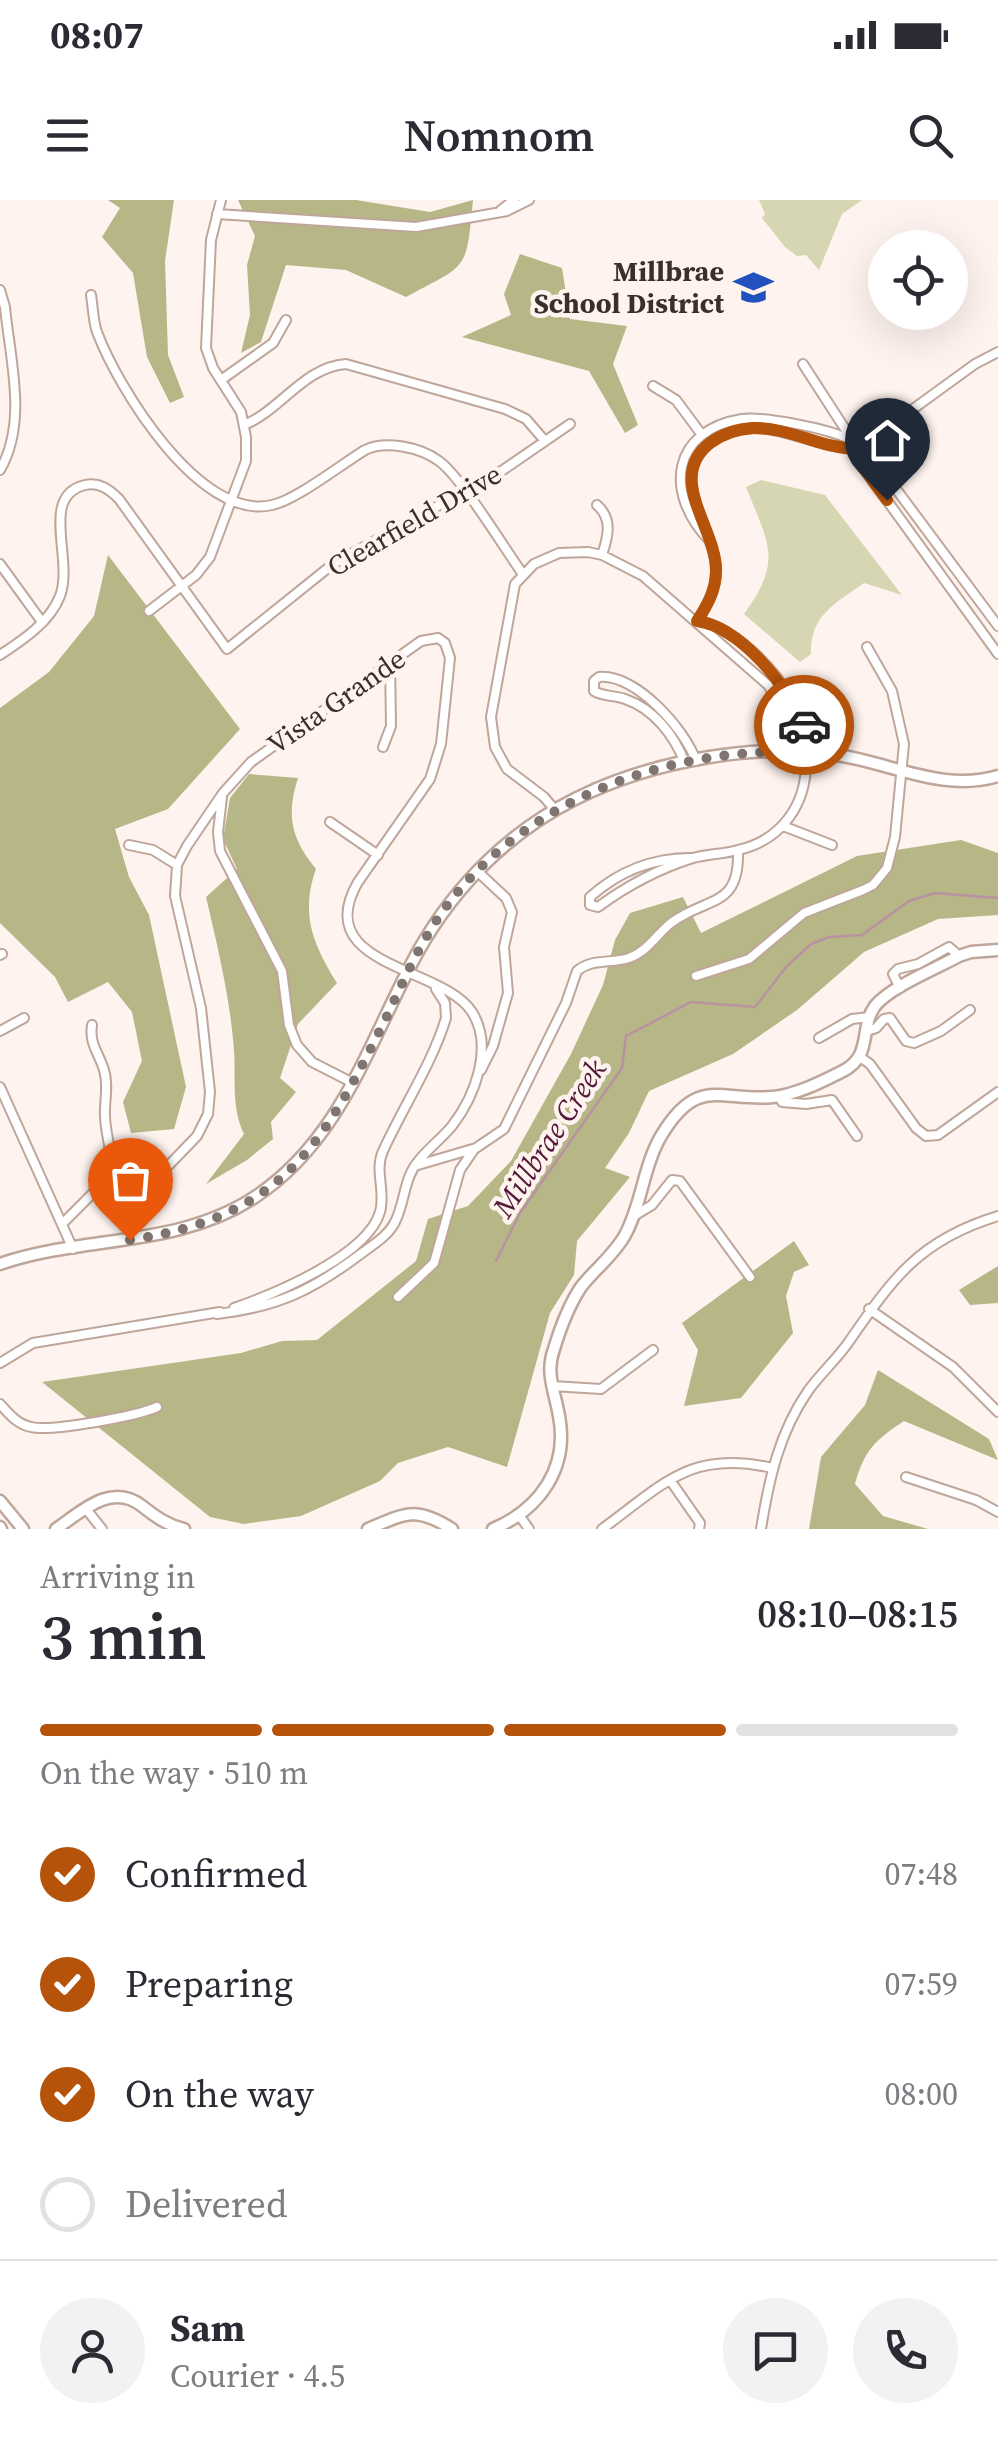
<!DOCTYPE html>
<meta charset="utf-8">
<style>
:root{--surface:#fff;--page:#f2f2f3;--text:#2b2b33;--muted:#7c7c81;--line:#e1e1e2;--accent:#b45309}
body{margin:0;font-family:"Source Serif 4",serif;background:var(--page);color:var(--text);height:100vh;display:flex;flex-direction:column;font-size:38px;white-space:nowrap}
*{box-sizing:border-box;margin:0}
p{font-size:32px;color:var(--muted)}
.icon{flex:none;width:55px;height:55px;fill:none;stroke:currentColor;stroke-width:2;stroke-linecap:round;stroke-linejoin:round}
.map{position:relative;height:1329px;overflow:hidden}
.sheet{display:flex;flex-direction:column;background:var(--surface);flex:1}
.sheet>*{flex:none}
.buttons{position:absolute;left:868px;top:30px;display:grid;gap:20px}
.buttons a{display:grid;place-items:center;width:100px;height:100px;border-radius:50%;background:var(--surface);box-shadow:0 10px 40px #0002;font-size:50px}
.pin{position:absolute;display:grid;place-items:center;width:85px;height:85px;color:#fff;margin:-102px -42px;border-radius:50% 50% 50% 0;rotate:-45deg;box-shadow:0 0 10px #0007}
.pin .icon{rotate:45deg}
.courier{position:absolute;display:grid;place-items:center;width:100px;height:100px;margin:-50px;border:8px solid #b45309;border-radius:50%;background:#fff;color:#222;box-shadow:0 2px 12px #0007}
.head em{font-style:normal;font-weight:600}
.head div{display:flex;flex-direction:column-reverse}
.head{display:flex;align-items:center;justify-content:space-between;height:170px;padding:0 40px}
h1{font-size:65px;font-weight:600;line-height:75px}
.bar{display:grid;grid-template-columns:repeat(4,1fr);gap:15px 10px;align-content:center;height:120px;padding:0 40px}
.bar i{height:12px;border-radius:8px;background:var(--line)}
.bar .active{background:var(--accent)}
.bar p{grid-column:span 4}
.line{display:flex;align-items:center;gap:25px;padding:0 40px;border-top:2px solid var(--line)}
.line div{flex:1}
.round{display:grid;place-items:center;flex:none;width:105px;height:105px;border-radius:52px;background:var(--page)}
ol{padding:0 40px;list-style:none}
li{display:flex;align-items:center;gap:30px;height:110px}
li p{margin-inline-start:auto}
li .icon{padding:10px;border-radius:50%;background:var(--accent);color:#fff;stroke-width:4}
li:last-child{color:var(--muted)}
li i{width:55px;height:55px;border:5px solid var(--line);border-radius:50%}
.status{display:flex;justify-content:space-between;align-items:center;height:70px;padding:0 50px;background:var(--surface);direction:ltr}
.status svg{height:28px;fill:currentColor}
header{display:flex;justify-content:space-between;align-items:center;height:130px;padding:0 40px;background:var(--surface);font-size:45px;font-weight:600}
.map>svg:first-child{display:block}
.green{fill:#d6d6b3}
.forest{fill:#b7b686}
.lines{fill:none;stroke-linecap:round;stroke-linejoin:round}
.stream{stroke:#b892a0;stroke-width:2.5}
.street-casing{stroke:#bfa69a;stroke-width:12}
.secondary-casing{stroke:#bfa69a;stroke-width:15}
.street{stroke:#fff;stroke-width:8}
.secondary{stroke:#fff;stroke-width:10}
.done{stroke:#7f746f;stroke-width:10;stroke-dasharray:0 18}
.route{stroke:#b45309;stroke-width:12}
.labels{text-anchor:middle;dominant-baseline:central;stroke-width:9;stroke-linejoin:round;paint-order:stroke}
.poi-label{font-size:28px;font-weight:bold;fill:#3a302b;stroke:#fef3ee;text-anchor:end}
.street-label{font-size:28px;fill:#3a302b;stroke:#fef3ee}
.water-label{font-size:30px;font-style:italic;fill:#541a39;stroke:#fef3ee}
</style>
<div class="status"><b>08:07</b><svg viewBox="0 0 49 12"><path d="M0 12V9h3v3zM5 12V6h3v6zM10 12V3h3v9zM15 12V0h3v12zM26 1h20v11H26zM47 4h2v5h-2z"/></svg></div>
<header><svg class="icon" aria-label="menu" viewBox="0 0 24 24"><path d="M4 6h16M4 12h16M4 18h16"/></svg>Nomnom<svg class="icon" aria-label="search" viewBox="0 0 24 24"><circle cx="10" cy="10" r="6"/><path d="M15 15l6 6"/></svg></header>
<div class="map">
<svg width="998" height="1329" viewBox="0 0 998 1329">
<rect width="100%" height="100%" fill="#fef3ee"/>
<path class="green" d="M759 0H862L842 14 819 70 806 55 797 56 785 47 762 18 765 14Z
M761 280 825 295 902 395 864 383C835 404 810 415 811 454L800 462 744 414C783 360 769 345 746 287Z"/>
<path class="forest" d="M108 0H174L165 61 168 155 184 197 170 203 147 157 133 73 102 37 120 8Z
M238 0H356L430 12 473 0C466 72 469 63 406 97L346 70 286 65 261 142 241 153 250 115 247 65 255 36Z
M520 54 562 68 570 119 627 126 613 164 638 225 625 233 589 171 462 137 511 115 504 94Z
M108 355 240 529 168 609 115 629 129 677 149 715 186 887 174 929 131 933 123 902 142 861 132 812 108 782 68 802 55 777 0 723V508L49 472 94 416Z
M249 574 298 578C286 616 291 638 316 669 300 714 313 744 337 783L298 824 280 878 296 892 271 922 273 939 247 960 206 984 244 934C231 907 236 879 234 850 230 798 218 748 206 697L237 669 223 639 230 598Z
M961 640 998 653V715L938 719 864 752 797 810 733 854 649 891 629 933 605 968 630 977 577 1041 574 1075 550 1113 507 1267 448 1247 398 1263 380 1281 301 1316 244 1324 210 1317 42 1182 241 1153 282 1141 317 1140 416 1061 428 1019 468 1006 511 961 571 854 603 785 615 740 630 713 683 697 701 733 857 656Z
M794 1041 809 1065 794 1072 786 1096 793 1133 741 1198 684 1206 698 1150 682 1123Z
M998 1066V1103L970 1105 959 1090Z
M878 1170 989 1239 998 1260 904 1221C875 1240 864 1251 855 1284L883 1316 928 1329H809L821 1257 865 1205Z"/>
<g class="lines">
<path class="stream" d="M496 1061 520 1013 622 868 626 836 691 802 755 807 787 766 811 744 829 737 862 735 909 701 935 693 998 698"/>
<defs>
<path id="street" d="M501 10 514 0
M217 14 416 27 507 11 529 0
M0 90 5 107C10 160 28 222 0 270
M91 95C93 107 93 121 97 132 118 188 200 322 272 305 296 300 342 264 365 250 385 240 420 247 439 261 461 277 503 346 522 373
M803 164 858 249 865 270 998 454
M221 180 273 143 286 120
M653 186 676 200 702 235
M244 225C281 210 304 167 346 164L505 209 526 219 545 241
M858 249 975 164 998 152
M597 305C613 319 608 337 602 355
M708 339C664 292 672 230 742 219 762 216 831 229 848 239 856 244 865 252 873 258L998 426
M0 364 42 422
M149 411 196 375 210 357 246 261V237L241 212 213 168 206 148 211 40 221 0
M697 421C707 406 716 390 716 371 716 329 665 278 710 243 722 234 738 229 753 228 789 228 822 249 858 249
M0 455C23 440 50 422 60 396 74 359 39 296 85 285 99 282 109 289 119 299L227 449 333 364 503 270 570 224
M383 547 391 526 390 462
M685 563C674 535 654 509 625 499 614 495 604 497 594 491V481L599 477C635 473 685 529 696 561
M222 597 218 632 220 651 282 771 289 825 297 845 312 862 353 883
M555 610 544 597 507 569 495 547 491 517 515 384 534 364 559 353 588 352 602 355 643 376 768 485 783 508 805 552
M330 622 378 655
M783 626 832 645
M129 645 153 650 177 665
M694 658C655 657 619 671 590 697V705L598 707C628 685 658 669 693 658 708 654 724 654 738 650 782 640 807 604 806 560 805 552 810 547 809 538 807 524 797 508 790 496 772 467 733 426 697 421
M477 671 506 698 512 712 504 747 508 793 493 846 481 870
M0 755 2 754
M696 776 749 759 804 713 863 690 873 685 887 668 895 637 904 544 892 491 867 447
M900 788 893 774 898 769 918 764 949 747 959 756
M92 825C89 844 99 853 104 870 109 886 104 901 105 917 107 952 121 960 95 992
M0 831 24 818
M867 831 876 828 884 819 890 818 906 841 914 843 941 831 970 810
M819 838 852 819 870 817
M860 857 870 864 916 928 926 936 938 935 998 892
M0 887 73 1049
M779 896 782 902 806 904 832 900 857 936
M418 965 476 948 504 929 566 803 577 771C592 758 611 764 629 758 648 751 656 735 671 723 707 696 740 709 738 650
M632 1017 652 1005 672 980 680 981 750 1077
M62 1024 94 992 146 978 169 965 197 936 208 914 210 892 201 808 175 696 177 665 187 646 223 593 251 562 421 441 438 438 445 443 450 458 441 544 430 579 358 682C309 767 443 766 472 812 494 847 475 896 452 926 442 938 430 947 420 959 403 978 406 1000 395 1022 388 1036 374 1044 362 1053 313 1090 278 1107 217 1114
M398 1097 434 1063 460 970 473 951
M234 1108C274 1094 367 1056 380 1012 386 991 374 971 383 951 403 907 432 864 446 818L445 803 436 789
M869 1109 953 1167 998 1212
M0 1163 33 1143 220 1112
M552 1186 601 1189 653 1150
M0 1204C9 1214 17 1224 31 1227 52 1232 137 1216 157 1207
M906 1277 976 1300 998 1312
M670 1280 700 1323 699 1329
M86 1309 102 1329
M519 1315 529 1329
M602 1329C664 1284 691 1249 772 1268
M761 1329C769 1279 779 1233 808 1191 820 1174 836 1160 848 1143 893 1078 919 1040 998 1016"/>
<path id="secondary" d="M0 1064C84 1035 178 1048 255 997 344 938 370 837 420 748 457 684 510 631 577 598 651 561 760 541 843 556 895 565 945 592 998 576
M0 1301 23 1329
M0 1327 1 1329
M56 1329C82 1311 112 1282 142 1306 156 1317 167 1325 184 1329
M368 1329C406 1313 416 1306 452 1329
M493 1329C540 1309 569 1268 559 1216 555 1192 545 1173 554 1149 560 1129 569 1105 581 1087 595 1069 614 1055 625 1035 642 1004 643 967 661 936 698 874 721 902 773 897 796 895 823 881 843 871 873 856 859 828 875 806 890 787 937 768 959 756L971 752 998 750"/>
</defs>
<use href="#street" class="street-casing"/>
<use href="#secondary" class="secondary-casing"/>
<use href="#street" class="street"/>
<use href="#secondary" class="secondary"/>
</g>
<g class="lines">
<path class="done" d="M130 1040C285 1017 325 942 389 812 405 777 421 742 443 711 525 598 669 547 805 552L809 542 804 525"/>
<path class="route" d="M804 525C788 487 741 427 697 421 707 406 716 390 716 371 717 329 665 278 710 243 722 234 738 229 753 228 789 227 822 249 858 249L862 266 887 300"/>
</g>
<defs>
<symbol id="school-bare" viewBox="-9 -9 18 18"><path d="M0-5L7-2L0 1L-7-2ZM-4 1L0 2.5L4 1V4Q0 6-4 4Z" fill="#2251bf" stroke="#fef3ee" stroke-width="2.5" paint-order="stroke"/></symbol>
</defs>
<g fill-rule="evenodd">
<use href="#school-bare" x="726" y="60" width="55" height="55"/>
</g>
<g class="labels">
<g class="poi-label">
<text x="724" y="71">Millbrae<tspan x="724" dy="32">School District</tspan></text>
</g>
<g class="street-label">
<text transform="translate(414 320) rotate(-30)">Clearfield Drive</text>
<text transform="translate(336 501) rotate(-35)">Vista Grande</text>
</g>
<g class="water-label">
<text transform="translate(549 938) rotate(-57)">Millbrae Creek</text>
</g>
</g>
</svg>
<div class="buttons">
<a><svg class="icon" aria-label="locate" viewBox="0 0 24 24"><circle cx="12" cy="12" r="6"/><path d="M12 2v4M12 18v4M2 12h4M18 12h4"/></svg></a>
</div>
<div class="pin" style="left:130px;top:1040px;background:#ea580c"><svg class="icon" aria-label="bag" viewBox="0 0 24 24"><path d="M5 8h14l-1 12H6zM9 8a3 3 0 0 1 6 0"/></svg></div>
<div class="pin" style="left:887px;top:300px;background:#1f2937"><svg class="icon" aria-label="home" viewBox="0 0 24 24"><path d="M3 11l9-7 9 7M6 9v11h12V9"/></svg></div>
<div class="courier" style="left:804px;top:525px"><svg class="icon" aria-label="car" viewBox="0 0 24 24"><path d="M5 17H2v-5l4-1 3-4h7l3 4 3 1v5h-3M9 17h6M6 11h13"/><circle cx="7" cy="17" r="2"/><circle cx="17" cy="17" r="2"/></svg></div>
</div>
<section class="sheet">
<div class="head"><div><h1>3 min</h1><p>Arriving in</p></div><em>08:10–08:15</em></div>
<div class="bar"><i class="active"></i><i class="active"></i><i class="active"></i><i></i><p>On the way · 510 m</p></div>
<ol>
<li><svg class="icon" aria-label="check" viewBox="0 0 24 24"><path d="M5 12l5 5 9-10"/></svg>Confirmed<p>07:48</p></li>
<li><svg class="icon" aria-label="check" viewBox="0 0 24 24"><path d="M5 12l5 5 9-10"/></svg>Preparing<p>07:59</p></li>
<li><svg class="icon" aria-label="check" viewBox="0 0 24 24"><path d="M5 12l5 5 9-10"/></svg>On the way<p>08:00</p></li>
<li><i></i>Delivered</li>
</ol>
<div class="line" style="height:180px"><a class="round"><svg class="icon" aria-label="person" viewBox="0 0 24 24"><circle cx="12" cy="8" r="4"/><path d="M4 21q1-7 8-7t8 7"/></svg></a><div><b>Sam</b><p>Courier · 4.5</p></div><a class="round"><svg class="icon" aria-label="chat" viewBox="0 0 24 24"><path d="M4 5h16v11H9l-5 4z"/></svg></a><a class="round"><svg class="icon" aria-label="phone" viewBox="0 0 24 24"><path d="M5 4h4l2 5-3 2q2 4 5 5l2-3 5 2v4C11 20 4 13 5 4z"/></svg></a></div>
</section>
